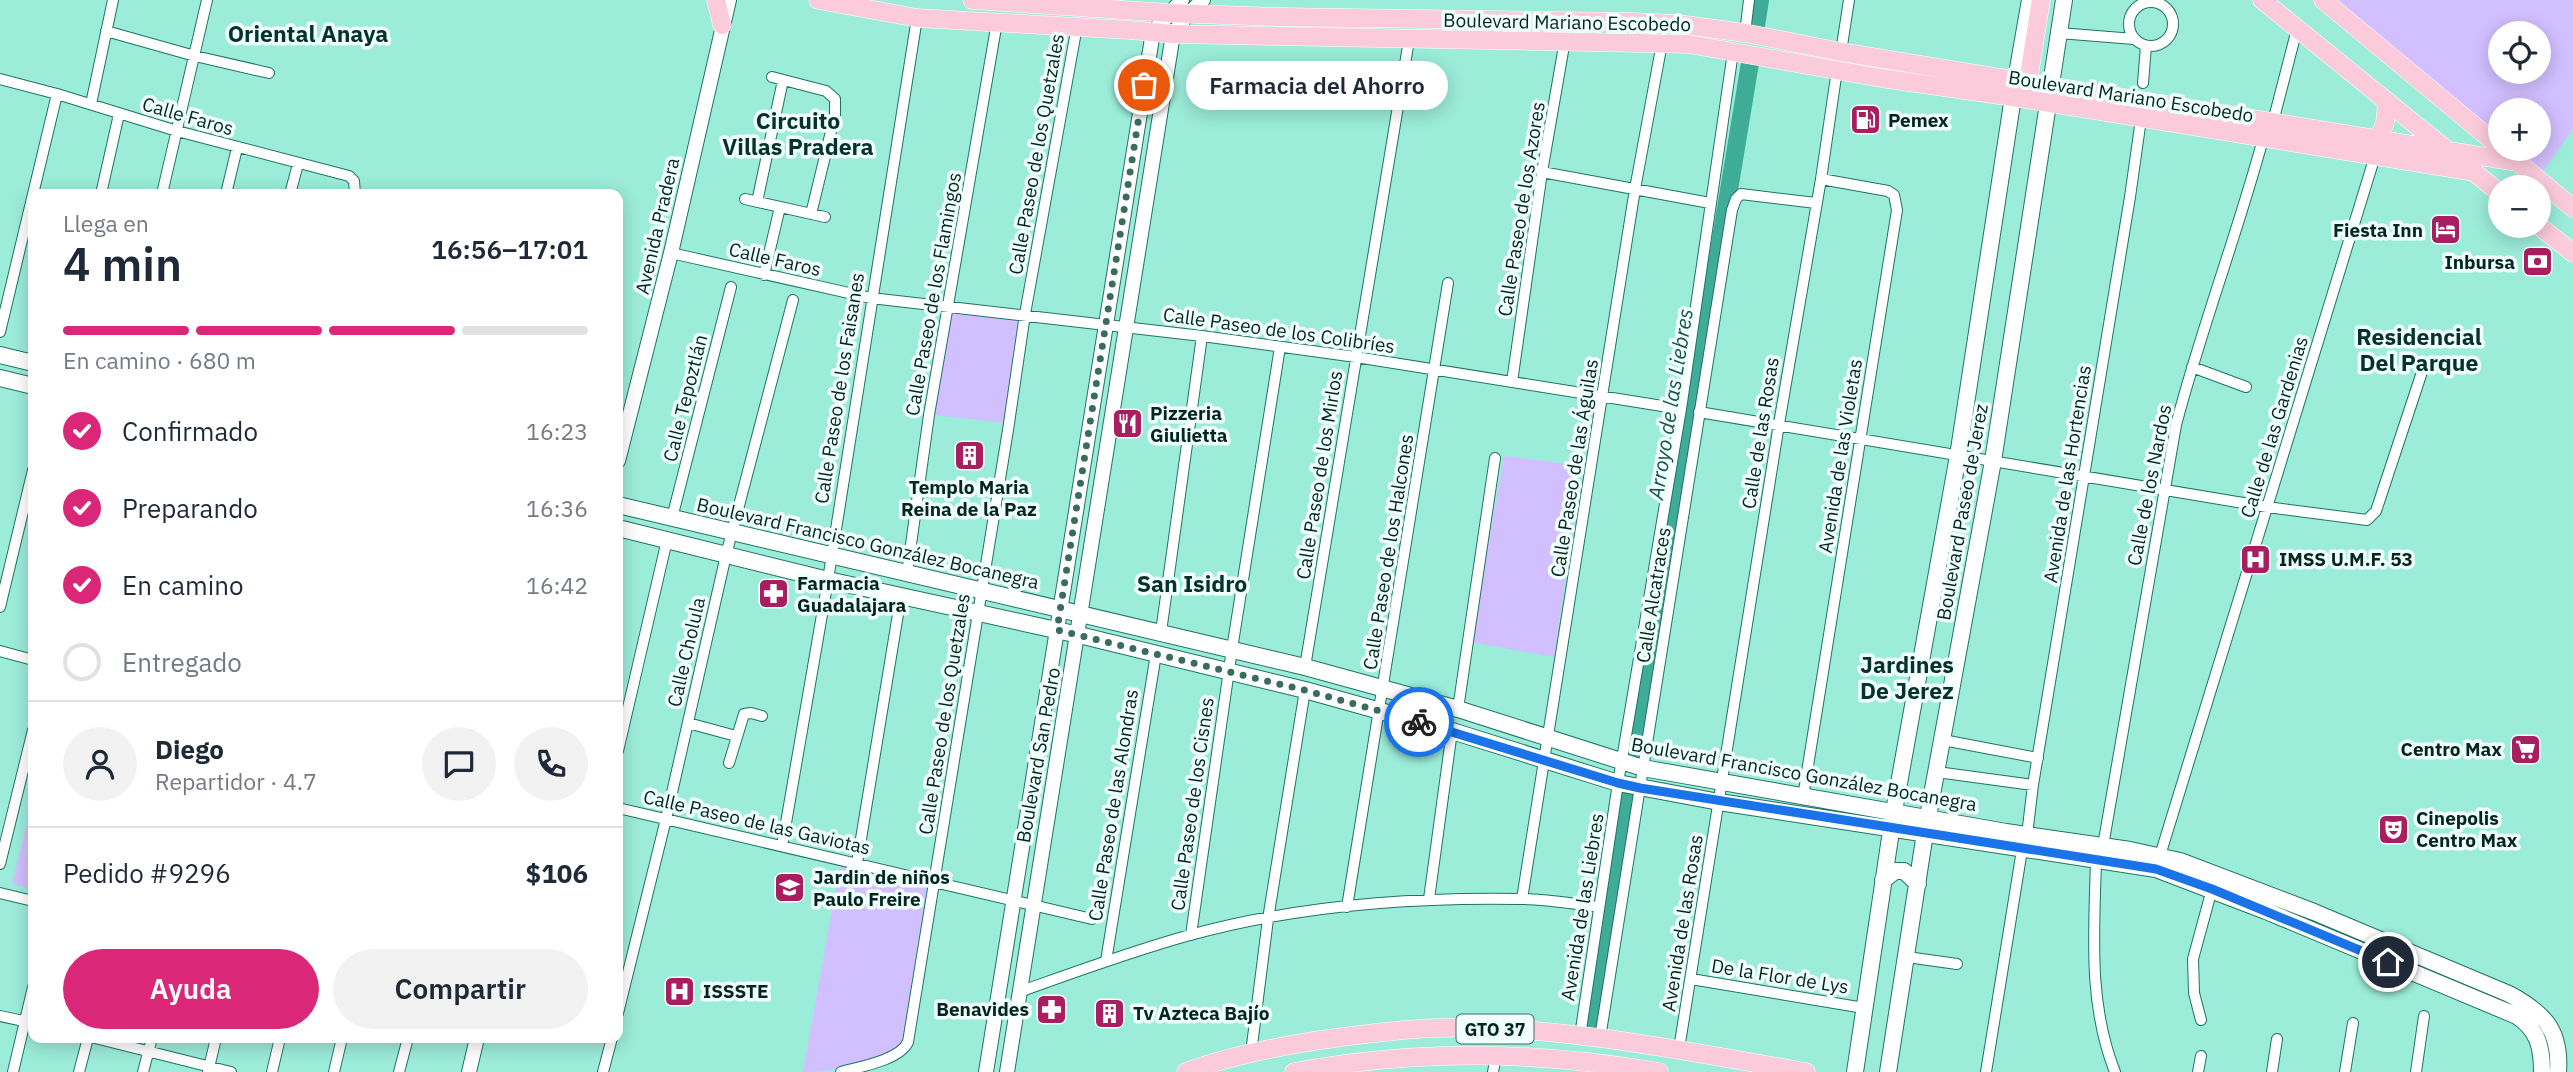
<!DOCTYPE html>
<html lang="es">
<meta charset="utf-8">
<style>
:root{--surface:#fff;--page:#f2f2f3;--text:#1f2937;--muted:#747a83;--line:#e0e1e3;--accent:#db2777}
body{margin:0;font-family:"IBM Plex Sans",sans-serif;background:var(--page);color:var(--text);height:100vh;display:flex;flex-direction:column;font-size:26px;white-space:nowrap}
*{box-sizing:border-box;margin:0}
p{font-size:23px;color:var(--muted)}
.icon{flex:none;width:38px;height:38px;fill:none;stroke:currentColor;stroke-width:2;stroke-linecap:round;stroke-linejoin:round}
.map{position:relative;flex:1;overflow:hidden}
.side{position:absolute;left:28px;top:189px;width:595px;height:854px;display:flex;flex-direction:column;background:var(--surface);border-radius:14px;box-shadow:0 4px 18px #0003}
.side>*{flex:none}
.fabs{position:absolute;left:2488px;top:21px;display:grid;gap:14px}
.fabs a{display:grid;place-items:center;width:63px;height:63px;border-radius:50%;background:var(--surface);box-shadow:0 4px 18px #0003;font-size:35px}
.pin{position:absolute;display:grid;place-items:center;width:60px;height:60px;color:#fff;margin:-30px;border:4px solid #fff;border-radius:50%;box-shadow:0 2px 7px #0007}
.courier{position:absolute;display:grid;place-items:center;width:70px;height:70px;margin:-35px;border:5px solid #1a73e8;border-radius:50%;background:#fff;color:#222;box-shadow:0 2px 9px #0007}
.bubble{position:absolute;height:49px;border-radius:24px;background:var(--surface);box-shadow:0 4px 18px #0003;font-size:23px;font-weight:600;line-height:49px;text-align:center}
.headline em{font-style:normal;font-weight:600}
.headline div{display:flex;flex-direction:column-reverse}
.headline{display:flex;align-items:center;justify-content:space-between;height:119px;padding:0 35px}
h1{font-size:46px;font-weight:600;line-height:52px}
.bar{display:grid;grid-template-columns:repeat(4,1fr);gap:10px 7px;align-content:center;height:84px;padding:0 35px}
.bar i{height:9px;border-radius:5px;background:var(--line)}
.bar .current{background:var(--accent)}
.bar p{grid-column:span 4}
.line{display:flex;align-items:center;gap:18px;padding:0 35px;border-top:2px solid var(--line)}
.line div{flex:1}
.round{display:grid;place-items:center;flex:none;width:74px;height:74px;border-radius:37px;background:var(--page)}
ol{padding:0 35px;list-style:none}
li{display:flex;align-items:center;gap:21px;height:77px}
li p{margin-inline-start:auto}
li .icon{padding:7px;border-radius:50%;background:var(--accent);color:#fff;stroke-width:4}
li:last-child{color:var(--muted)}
li i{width:38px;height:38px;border:4px solid var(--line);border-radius:50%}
.primary-button{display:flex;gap:14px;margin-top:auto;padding:14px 35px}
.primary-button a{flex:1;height:80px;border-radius:42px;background:var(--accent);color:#fff;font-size:28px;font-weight:600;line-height:80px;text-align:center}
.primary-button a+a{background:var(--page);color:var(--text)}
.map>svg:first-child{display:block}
.green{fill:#d2bfff;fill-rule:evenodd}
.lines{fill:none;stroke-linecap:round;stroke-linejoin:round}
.river{stroke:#3eac97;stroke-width:18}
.minor-casing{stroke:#1e7465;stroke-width:12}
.tertiary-casing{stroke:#1e7465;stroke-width:16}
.secondary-casing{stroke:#1e7465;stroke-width:18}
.primary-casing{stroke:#fff;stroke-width:19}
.minor{stroke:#fff;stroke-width:10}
.tertiary{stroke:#fff;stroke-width:14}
.secondary{stroke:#fff;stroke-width:16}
.primary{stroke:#fbcbdb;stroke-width:18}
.done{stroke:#396b60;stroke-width:7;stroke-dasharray:0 12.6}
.route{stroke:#1a73e8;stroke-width:9}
.labels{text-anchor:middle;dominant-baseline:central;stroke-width:7;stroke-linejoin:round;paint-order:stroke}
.shield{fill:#f0fffb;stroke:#4a6761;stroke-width:2}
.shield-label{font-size:18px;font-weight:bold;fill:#03261f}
.street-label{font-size:19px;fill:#03261f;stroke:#f0fffb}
.poi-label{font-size:19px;font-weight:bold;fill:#03261f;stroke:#f0fffb;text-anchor:start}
.water-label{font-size:21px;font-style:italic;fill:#185449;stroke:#f0fffb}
.quarter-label{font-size:23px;font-weight:bold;fill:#05332b;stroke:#f0fffb}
</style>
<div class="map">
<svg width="2573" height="1072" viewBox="0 0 2573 1072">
<rect width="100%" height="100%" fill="#9cecda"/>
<path class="green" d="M2316 0H2573V129L2537 180ZM2501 33H2539V72H2501ZM2501 110H2539V149H2501Z
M952 311 1020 320 1007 423 933 415Z
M1504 456 1582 466 1554 657 1471 642Z
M33 800V889L12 884Z
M840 866 927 886 902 1046C870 1062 839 1072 803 1072Z"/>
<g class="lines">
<path class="river" d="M1756 26 1760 0
M1636 753 1750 63
M1590 1027 1628 797"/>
<defs>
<path id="minor" d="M2129 24a22 22 0 1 1 44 0a22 22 0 1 1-44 0Z
M106 31 195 56 269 73
M1745 33 1749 0
M2059 33 2134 39
M1841 52 1849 0
M772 77 826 91 835 99V115L811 214
M0 79 57 94 177 131 349 176 354 181 355 194
M2143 83 2146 46
M91 104 113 0
M2273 122 2297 29
M1542 172 1710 203
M101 194 119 114
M162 194 207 0
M226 194 237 148
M290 194 298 164
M745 199 825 217
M757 202 783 80
M671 253 871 298 1202 336 1356 357 1681 409
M764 275 780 207
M0 332 57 94
M2192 367 2246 387
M1512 382 1542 172 1565 40
M1699 412 2267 507 2367 520 2376 511 2421 375
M672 518 731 287
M907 573 929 415 997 22
M0 607 33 470
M1161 632 1202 336
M0 651 33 660
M1305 667 1409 40
M1458 709 1495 458
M688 723 736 736
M1943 740 2038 758
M618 751 667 540
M729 763 744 714 751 713 762 716
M1937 772 2033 785
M1803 797 1897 210 1894 195 1888 191 1821 179
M618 808 1092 919
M2027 835 2033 785 2130 197 2141 119
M782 846 828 580 917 18
M2103 846 2176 425C2201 329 2237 235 2263 139
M2096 861C2094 933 2088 1004 2115 1072
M2158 862 2375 156
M857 863 901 596
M0 864 33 730
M0 893 33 901
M1429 899 1452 731
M1522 899 1635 189 1662 43
M1347 907 1448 283
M1191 935 1232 649 1280 347
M1907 957 1957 964
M1106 961 1156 654
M1691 979 1864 1008
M1019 992C1075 972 1132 951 1190 935 1296 906 1410 897 1520 899 1547 899 1573 904 1599 907
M618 1013 666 819 726 555 793 300
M0 1016 33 1023
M2201 1020 2194 993 2193 959 2212 889
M1580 1036 1618 783 1681 409 1733 52
M95 1038 231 1072
M1600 1038 1732 210 1736 199 1741 194 1816 203
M1679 1049 1779 424 1821 179 1837 70
M1251 1053 1268 919 1305 690
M13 1072 33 987
M79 1072 88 1038
M143 1072 152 1038
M208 1072 216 1038
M272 1072 280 1038
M334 1072 342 1038
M399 1072 408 1038
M603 1072 612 1038
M841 1072C859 1067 900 1060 908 1042L1008 430 1025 314 1077 26
M1493 1072 1496 1055
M1986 1072 2022 850
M2198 1072 2201 1056
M2272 1072 2277 1039
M2345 1072 2353 1023
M2416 1072 2424 1016"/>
<path id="tertiary" d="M618 461 671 253 729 0
M469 1072 477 1038
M986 1072 1153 32 1182 0
M1007 1072 1173 34 1188 14 1203 0"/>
<path id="secondary" d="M0 355 33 363
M0 378 33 386
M618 505 1305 667 1458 709 1643 768 2006 832 2130 850 2180 861 2314 912 2509 994C2544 1013 2561 1030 2558 1072
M618 528 828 580 1079 635 1305 690 1452 731 1618 783 1719 802 2156 869 2266 911 2517 1016C2538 1030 2542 1047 2542 1072
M1883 880 1895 871H1904L1918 884
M1855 1072 1894 811 1958 456 2013 97 2030 0
M1888 1072 1925 833 1993 461 2064 0"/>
<path id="primary" d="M716 0 722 25
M818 0 917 18 1130 30 1173 34 1688 44 1881 78 2013 97 2475 172
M972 0 1169 13 1281 17 1634 22 1678 24 1745 33 1841 52 2517 162
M2262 0 2501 194
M2323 0 2501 148
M2028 82 2041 0
M2378 140 2385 123 2387 101
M2508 154 2573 208
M2539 226 2573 253
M1186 1072C1229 1056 1275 1047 1320 1040 1358 1035 1398 1029 1437 1028 1561 1025 1684 1051 1806 1072
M1294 1072C1419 1049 1533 1051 1659 1072"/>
</defs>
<use href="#minor" class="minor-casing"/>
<use href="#tertiary" class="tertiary-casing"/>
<use href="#secondary" class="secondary-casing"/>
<use href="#primary" class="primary-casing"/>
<use href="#minor" class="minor"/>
<use href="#tertiary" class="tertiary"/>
<use href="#secondary" class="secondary"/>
<use href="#primary" class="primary"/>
</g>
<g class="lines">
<path class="done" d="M1144 85 1057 630 1304 690 1419 722"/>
<path class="route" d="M1419 722 1618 783 1640 788 2156 869 2212 889 2388 962"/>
</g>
<defs>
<symbol id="fuel-square" viewBox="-11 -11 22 22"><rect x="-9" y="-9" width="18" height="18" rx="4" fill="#a91e60" stroke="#f0fffb"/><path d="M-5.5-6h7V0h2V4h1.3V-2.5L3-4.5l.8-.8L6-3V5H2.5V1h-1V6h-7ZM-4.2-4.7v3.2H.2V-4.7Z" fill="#fff"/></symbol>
<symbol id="hotel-square" viewBox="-11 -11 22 22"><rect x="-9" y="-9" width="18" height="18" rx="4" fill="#a91e60" stroke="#f0fffb"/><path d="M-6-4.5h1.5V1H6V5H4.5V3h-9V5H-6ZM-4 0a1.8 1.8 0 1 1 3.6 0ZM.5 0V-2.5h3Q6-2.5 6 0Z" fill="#fff"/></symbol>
<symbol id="bank-square" viewBox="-11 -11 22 22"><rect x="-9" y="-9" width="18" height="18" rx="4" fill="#a91e60" stroke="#f0fffb"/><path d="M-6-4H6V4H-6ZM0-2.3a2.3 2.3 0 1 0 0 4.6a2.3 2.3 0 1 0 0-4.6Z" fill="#fff"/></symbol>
<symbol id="restaurant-square" viewBox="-11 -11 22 22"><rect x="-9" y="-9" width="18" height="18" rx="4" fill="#a91e60" stroke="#f0fffb"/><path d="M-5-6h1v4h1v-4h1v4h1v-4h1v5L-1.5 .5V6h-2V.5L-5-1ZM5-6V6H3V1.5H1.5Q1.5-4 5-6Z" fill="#fff"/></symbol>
<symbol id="building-square" viewBox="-11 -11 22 22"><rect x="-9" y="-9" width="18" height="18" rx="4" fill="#a91e60" stroke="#f0fffb"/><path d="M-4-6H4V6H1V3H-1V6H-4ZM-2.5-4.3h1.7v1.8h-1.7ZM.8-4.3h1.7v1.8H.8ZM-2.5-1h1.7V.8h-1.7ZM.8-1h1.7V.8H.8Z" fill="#fff"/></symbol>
<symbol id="hospital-square" viewBox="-11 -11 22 22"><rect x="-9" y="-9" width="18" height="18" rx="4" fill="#a91e60" stroke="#f0fffb"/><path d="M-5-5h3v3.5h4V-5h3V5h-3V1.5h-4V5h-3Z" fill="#fff"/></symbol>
<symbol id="pharmacy-square" viewBox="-11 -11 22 22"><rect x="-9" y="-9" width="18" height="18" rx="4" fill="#a91e60" stroke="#f0fffb"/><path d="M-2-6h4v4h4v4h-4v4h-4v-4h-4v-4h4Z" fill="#fff"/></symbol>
<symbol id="supermarket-square" viewBox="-11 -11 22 22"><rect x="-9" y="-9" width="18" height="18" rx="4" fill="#a91e60" stroke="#f0fffb"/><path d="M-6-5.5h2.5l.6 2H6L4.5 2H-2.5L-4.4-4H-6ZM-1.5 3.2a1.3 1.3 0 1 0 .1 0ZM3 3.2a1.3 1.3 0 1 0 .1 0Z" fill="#fff"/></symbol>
<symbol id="theatre-square" viewBox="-11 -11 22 22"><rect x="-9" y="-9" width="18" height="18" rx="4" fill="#a91e60" stroke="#f0fffb"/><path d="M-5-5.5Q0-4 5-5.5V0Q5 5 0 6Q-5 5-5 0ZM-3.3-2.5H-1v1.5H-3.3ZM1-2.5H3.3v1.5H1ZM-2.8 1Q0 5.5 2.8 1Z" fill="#fff"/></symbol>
<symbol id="school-square" viewBox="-11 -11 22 22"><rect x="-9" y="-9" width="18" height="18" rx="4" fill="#a91e60" stroke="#f0fffb"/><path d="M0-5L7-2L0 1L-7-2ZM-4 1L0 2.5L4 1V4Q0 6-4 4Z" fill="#fff"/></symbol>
</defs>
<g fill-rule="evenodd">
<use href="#fuel-square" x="1848" y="102" width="35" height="35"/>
<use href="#hotel-square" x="2428" y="212" width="35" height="35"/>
<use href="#bank-square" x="2520" y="244" width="35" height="35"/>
<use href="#restaurant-square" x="1110" y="406" width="35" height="35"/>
<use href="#building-square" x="952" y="438" width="35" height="35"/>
<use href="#hospital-square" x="2238" y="542" width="35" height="35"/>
<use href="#pharmacy-square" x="756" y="576" width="35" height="35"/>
<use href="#supermarket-square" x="2508" y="732" width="35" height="35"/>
<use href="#theatre-square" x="2376" y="812" width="35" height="35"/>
<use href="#school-square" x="772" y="870" width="35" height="35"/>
<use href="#hospital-square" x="662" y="974" width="35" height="35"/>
<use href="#pharmacy-square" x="1034" y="992" width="35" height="35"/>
<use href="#building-square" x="1092" y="996" width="35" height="35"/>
</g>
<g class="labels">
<rect class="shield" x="1456.5" y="1014.5" width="77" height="29" rx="5"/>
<g class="shield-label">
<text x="1495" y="1029">GTO 37</text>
</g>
<g class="street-label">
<text transform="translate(1567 22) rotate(1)">Boulevard Mariano Escobedo</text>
<text transform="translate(2131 96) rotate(9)">Boulevard Mariano Escobedo</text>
<text transform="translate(188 116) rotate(16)">Calle Faros</text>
<text transform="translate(1036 154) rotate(-80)">Calle Paseo de los Quetzales</text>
<text transform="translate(1521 209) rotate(-81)">Calle Paseo de los Azores</text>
<text transform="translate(657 226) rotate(-77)">Avenida Pradera</text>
<text transform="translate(775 259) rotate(13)">Calle Faros</text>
<text transform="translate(933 294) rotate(-80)">Calle Paseo de los Flamingos</text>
<text transform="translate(1279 330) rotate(8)">Calle Paseo de los Colibríes</text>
<text transform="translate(839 388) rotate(-81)">Calle Paseo de los Faisanes</text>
<text transform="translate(685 398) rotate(-76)">Calle Tepoztlán</text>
<text transform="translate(2274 427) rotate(-73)">Calle de las Gardenias</text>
<text transform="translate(1760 433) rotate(-81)">Calle de las Rosas</text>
<text transform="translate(1840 456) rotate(-81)">Avenida de las Violetas</text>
<text transform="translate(1574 468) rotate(-81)">Calle Paseo de las Águilas</text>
<text transform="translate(2067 474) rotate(-81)">Avenida de las Hortencias</text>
<text transform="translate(1319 475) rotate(-81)">Calle Paseo de los Mirlos</text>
<text transform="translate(2149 485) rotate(-79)">Calle de los Nardos</text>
<text transform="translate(1962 512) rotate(-80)">Boulevard Paseo de Jerez</text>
<text transform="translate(868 543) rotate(13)">Boulevard Francisco González Bocanegra</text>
<text transform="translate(1388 552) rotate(-81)">Calle Paseo de los Halcones</text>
<text transform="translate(1653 595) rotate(-81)">Calle Alcatraces</text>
<text transform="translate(686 652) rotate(-77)">Calle Cholula</text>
<text transform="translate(944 714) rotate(-81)">Calle Paseo de los Quetzales</text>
<text transform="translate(1038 755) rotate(-80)">Boulevard San Pedro</text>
<text transform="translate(1804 774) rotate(10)">Boulevard Francisco González Bocanegra</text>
<text transform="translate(1192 804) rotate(-82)">Calle Paseo de los Cisnes</text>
<text transform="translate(1113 805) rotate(-81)">Calle Paseo de las Alondras</text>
<text transform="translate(757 822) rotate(13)">Calle Paseo de las Gaviotas</text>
<text transform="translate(1582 907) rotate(-81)">Avenida de las Liebres</text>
<text transform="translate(1682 923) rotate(-81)">Avenida de las Rosas</text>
<text transform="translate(1780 976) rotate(9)">De la Flor de Lys</text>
</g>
<g class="poi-label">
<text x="1888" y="120">Pemex</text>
<text x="2423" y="230" text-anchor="end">Fiesta Inn</text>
<text x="2515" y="262" text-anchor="end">Inbursa</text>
<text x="1150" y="413">Pizzeria<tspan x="1150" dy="22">Giulietta</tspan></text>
<text x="969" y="487" text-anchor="middle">Templo Maria<tspan x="969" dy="22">Reina de la Paz</tspan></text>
<text x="2279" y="559">IMSS U.M.F. 53</text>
<text x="797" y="583">Farmacia<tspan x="797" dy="22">Guadalajara</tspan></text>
<text x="2502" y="749" text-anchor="end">Centro Max</text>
<text x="2416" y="818">Cinepolis<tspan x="2416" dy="22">Centro Max</tspan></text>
<text x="813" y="877">Jardin de niños<tspan x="813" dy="22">Paulo Freire</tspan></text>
<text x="703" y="991">ISSSTE</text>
<text x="1029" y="1009" text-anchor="end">Benavides</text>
<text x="1133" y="1013">Tv Azteca Bajío</text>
</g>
<g class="water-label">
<text transform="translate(1670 404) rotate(-81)">Arroyo de las Liebres</text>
</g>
<g class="quarter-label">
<text x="308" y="33">Oriental Anaya</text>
<text x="798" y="120">Circuito<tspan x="798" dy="26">Villas Pradera</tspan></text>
<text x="2419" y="336">Residencial<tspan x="2419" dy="26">Del Parque</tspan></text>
<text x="1192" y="583">San Isidro</text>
<text x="1907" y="664">Jardines<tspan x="1907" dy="26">De Jerez</tspan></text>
</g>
</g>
</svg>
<div class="fabs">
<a><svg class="icon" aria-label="locate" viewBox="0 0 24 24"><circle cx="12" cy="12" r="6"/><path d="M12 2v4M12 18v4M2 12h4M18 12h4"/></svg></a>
<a>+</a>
<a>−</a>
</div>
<div class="pin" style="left:1144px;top:85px;background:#ea580c"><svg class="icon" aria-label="bag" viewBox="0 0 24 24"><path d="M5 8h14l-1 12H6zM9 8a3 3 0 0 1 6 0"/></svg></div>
<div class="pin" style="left:2388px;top:962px;background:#1f2937"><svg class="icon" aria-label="home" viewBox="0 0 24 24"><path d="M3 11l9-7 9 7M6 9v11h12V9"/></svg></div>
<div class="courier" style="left:1419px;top:722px"><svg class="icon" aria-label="bike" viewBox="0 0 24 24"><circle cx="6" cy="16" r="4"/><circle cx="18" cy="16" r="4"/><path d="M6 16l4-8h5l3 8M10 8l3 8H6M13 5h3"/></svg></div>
<div class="bubble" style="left:1186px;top:61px;width:262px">Farmacia del Ahorro</div>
<section class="side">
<div class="headline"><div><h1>4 min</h1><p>Llega en</p></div><em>16:56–17:01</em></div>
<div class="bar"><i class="current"></i><i class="current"></i><i class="current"></i><i></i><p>En camino · 680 m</p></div>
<ol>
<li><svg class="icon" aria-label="check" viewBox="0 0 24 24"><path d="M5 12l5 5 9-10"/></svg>Confirmado<p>16:23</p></li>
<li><svg class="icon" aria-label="check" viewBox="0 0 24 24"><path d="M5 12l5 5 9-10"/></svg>Preparando<p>16:36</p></li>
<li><svg class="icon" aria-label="check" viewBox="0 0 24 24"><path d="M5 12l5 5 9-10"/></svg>En camino<p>16:42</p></li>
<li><i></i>Entregado</li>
</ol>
<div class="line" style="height:126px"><a class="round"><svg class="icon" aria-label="person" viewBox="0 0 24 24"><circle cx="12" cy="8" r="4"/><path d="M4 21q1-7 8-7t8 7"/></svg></a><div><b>Diego</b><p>Repartidor · 4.7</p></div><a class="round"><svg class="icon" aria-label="chat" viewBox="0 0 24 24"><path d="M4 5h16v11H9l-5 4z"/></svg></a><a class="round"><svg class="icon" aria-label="phone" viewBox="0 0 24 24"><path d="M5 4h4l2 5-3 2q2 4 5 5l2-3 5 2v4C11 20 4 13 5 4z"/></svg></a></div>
<div class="line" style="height:91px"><div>Pedido #9296</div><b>$106</b></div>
<div class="primary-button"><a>Ayuda</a><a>Compartir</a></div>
</section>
</div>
